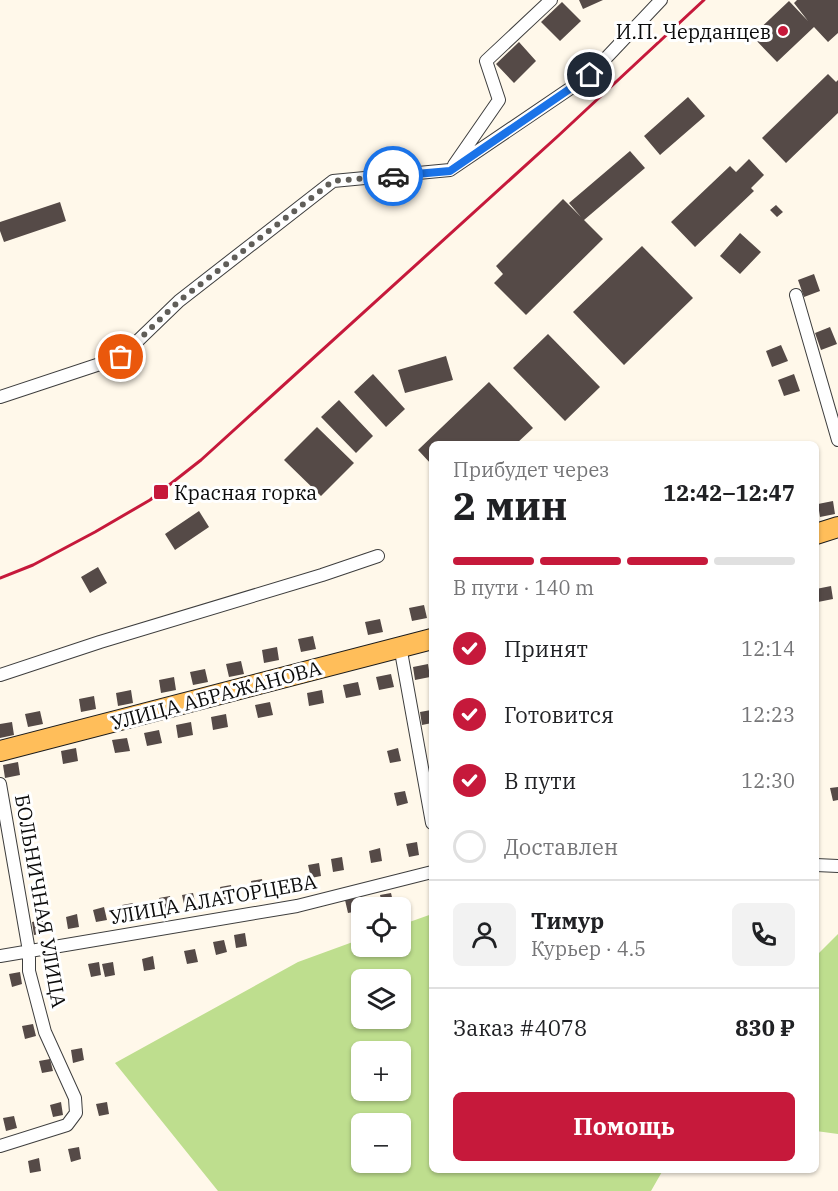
<!DOCTYPE html>
<html lang="ru">
<meta charset="utf-8">
<style>
:root{--surface:#fff;--page:#f2f2f2;--text:#202124;--muted:#757577;--line:#e0e0e0;--accent:#c6193b}
body{margin:0;font-family:"IBM Plex Serif",serif;background:var(--page);color:var(--text);height:100vh;display:flex;flex-direction:column;font-size:22px;white-space:nowrap}
*{box-sizing:border-box;margin:0}
p{font-size:20px;color:var(--muted)}
.icon{flex:none;width:33px;height:33px;fill:none;stroke:currentColor;stroke-width:2;stroke-linecap:round;stroke-linejoin:round}
.map{position:relative;flex:1;overflow:hidden}
.side{position:absolute;left:429px;top:441px;width:390px;height:732px;display:flex;flex-direction:column;background:var(--surface);border-radius:9px;box-shadow:0 2px 4px #0004}
.side>*{flex:none}
.fabs{position:absolute;left:351px;top:897px;display:grid;gap:12px}
.fabs a{display:grid;place-items:center;width:60px;height:60px;border-radius:9px;background:var(--surface);box-shadow:0 2px 4px #0004;font-size:30px}
.pin{position:absolute;display:grid;place-items:center;width:51px;height:51px;color:#fff;margin:-26px;border:3px solid #fff;border-radius:50%;box-shadow:0 2px 6px #0007}
.courier{position:absolute;display:grid;place-items:center;width:60px;height:60px;margin:-30px;border:4px solid #1a73e8;border-radius:50%;background:#fff;color:#222;box-shadow:0 2px 8px #0007}
.headline em{font-style:normal;font-weight:700}
.headline div{display:flex;flex-direction:column-reverse}
.headline{display:flex;align-items:center;justify-content:space-between;height:102px;padding:0 24px}
h1{font-size:39px;font-weight:700;line-height:45px}
.bar{display:grid;grid-template-columns:repeat(4,1fr);gap:9px 6px;align-content:center;height:72px;padding:0 24px}
.bar i{height:8px;border-radius:4px;background:var(--line)}
.bar .selected{background:var(--accent)}
.bar p{grid-column:span 4}
.line{display:flex;align-items:center;gap:15px;padding:0 24px;border-top:2px solid var(--line)}
.line div{flex:1}
.round{display:grid;place-items:center;flex:none;width:63px;height:63px;border-radius:9px;background:var(--page)}
ol{padding:0 24px;list-style:none}
li{display:flex;align-items:center;gap:18px;height:66px}
li p{margin-inline-start:auto}
li .icon{padding:6px;border-radius:50%;background:var(--accent);color:#fff;stroke-width:4}
li:last-child{color:var(--muted)}
li i{width:33px;height:33px;border:3px solid var(--line);border-radius:50%}
.action{display:flex;gap:12px;margin-top:auto;padding:12px 24px}
.action a{flex:1;height:69px;border-radius:9px;background:var(--accent);color:#fff;font-size:24px;font-weight:700;line-height:69px;text-align:center}
.map>svg:first-child{display:block}
.forest{fill:#bede8e;fill-rule:evenodd}
.building{fill:#554a47}
.lines{fill:none;stroke-linecap:round;stroke-linejoin:round}
.street-casing{stroke:#3e3e3e;stroke-width:14}
.primary-casing{stroke:#1c1c1c;stroke-width:22}
.street{stroke:#fff;stroke-width:12}
.primary{stroke:#ffbe5a;stroke-width:20}
.rail{stroke:#c6193b;stroke-width:3}
.done{stroke:#605e59;stroke-width:6;stroke-dasharray:0 10.8}
.route{stroke:#1a73e8;stroke-width:8}
.poi-dot{fill:#c6193b;stroke:#fff;stroke-width:2}
.labels{text-anchor:middle;dominant-baseline:central;stroke-width:6;stroke-linejoin:round;paint-order:stroke}
.poi-label{font-size:20px;fill:#0b0b0b;stroke:#fff;text-anchor:end}
.street-label{font-size:20px;fill:#0b0b0b;stroke:#fff}
</style>
<div class="map">
<svg width="838" height="1191" viewBox="0 0 838 1191">
<rect width="100%" height="100%" fill="#fff8ea"/>
<path class="forest" d="M432 914V1170H663L651 1191H218L115 1063 298 962 361 939 362 946H400L401 925ZM362 980H400V1018H362ZM362 1052H400V1090H362ZM362 1124H400V1162H362Z
M838 934V1134L816 1131V956Z"/>
<path class="building" d="M579 0H603L583 9Z
M797 0H838V33L828 42 814 27 777 62 752 36 789 1 808 21 794 3Z
M562 2 581 21 560 41 541 22Z
M519 42 536 61 514 83 496 64Z
M828 74 836 82 838 80V113L786 163 762 138Z
M688 97 705 116 660 155 644 136Z
M630 151 645 168 584 220 603 239 526 315 494 283 503 274 496 266 563 199 581 217 569 203Z
M749 159 764 175 751 188 754 191 695 247 671 222 730 166 736 172Z
M60 202 66 221 4 242 0 231V222Z
M776 205 783 212 777 217 770 210Z
M740 233 761 252 740 274 720 256Z
M642 246 693 298 624 365 573 312Z
M814 274 820 291 804 297 798 280Z
M830 327 837 344 821 350 815 333Z
M548 334 600 387 565 421 513 368Z
M781 345 788 361 772 367 766 351Z
M446 356 453 380 405 393 398 370Z
M373 374 405 409 386 427 354 392Z
M794 374 800 391 784 396 778 380Z
M489 382 533 428 516 444H432V465L418 450Z
M339 400 373 436 356 453 321 417Z
M317 427 354 463 321 496 284 460Z
M833 501 835 514 820 517 818 504Z
M199 511 209 527 175 550 165 534Z
M98 567 107 583 90 593 81 577Z
M831 586 833 599 818 602 816 589Z
M424 605 427 618 412 621 409 608Z
M380 619 383 632 368 635 365 622Z
M313 636 316 649 301 652 298 639Z
M277 647 279 660 264 663 262 650Z
M241 661 244 674 229 677 226 664Z
M428 664 430 677 415 680 413 667Z
M205 669 208 682 193 685 190 672Z
M391 674 394 687 379 690 376 677Z
M174 677 176 690 161 693 159 680Z
M358 682 361 695 346 698 343 685Z
M131 690 133 703 118 706 116 693Z
M322 690 324 703 309 706 307 693Z
M94 696 96 709 81 712 79 699Z
M270 702 273 715 258 718 255 705Z
M431 710 432 723 422 725 420 712Z
M40 711 43 724 28 727 25 714Z
M226 714 228 727 213 730 211 717Z
M12 722 14 735 0 738V724Z
M191 722 193 735 178 738 176 725Z
M159 730 162 743 147 746 144 733Z
M127 738 130 751 115 753 112 740Z
M76 748 78 761 63 764 61 751Z
M398 748 401 761 390 763 387 751Z
M18 762 20 775 5 778 3 765Z
M838 787V800L833 801 830 788Z
M405 791 408 803 397 806 394 793Z
M417 842 419 855 409 857 406 844Z
M380 848 382 861 371 863 369 851Z
M342 857 344 870 333 872 331 859Z
M319 863 321 876 311 878 308 865Z
M262 879 264 892 253 894 251 881Z
M231 885 233 898 223 900 220 887Z
M193 893 196 906 185 908 182 895Z
M391 893 394 906 383 908 380 895Z
M170 896 173 908 162 911 159 898Z
M356 898 359 911 348 913 345 900Z
M133 903 135 916 124 918 122 905Z
M104 907 107 920 96 922 93 910Z
M77 914 79 927 68 929 66 917Z
M43 920 45 933 34 935 32 922Z
M245 933 247 946 236 948 234 935Z
M224 940 227 952 216 955 213 942Z
M195 949 198 962 187 964 184 951Z
M153 956 155 969 144 971 142 959Z
M99 962 101 975 91 977 88 964Z
M113 962 115 975 105 977 102 964Z
M56 967 59 980 48 982 45 969Z
M20 972 22 984 12 987 9 974Z
M33 1024 36 1036 25 1039 22 1026Z
M82 1048 84 1060 73 1063 71 1050Z
M50 1059 53 1071 42 1073 39 1061Z
M61 1102 63 1115 53 1117 50 1105Z
M107 1102 109 1114 99 1116 96 1104Z
M14 1116 17 1128 6 1131 3 1118Z
M79 1147 81 1159 71 1162 68 1149Z
M39 1158 41 1171 30 1173 28 1161Z"/>
<g class="lines">
<defs>
<path id="street" d="M454 165 499 100 486 61 551 0
M796 295 838 440
M0 397 121 357 179 301 333 181 450 170 590 75 661 0
M400 646 432 823
M0 675 100 642 322 575 378 556
M0 784 29 951V971L45 1032 75 1098 76 1113 67 1125 0 1146
M816 865 838 866
M0 956 297 906 432 872"/>
<path id="primary" d="M816 534 838 527
M0 751 432 639"/>
</defs>
<use href="#street" class="street-casing"/>
<use href="#primary" class="primary-casing"/>
<use href="#street" class="street"/>
<use href="#primary" class="primary"/>
<path class="rail" d="M0 578 33 565 95 532 150 500 201 460 558 136 704 0"/>
</g>
<g class="lines">
<path class="done" d="M121 357 179 301 333 181 393 176"/>
<path class="route" d="M393 176 450 171 590 75"/>
</g>
<g class="poi-dot">
<circle cx="783" cy="31" r="6"/>
<rect x="153" y="484" width="16" height="16" rx="3"/>
</g>
<g class="labels">
<g class="poi-label">
<text x="771" y="31">И.П. Черданцев</text>
<text x="174" y="492" text-anchor="start">Красная горка</text>
</g>
<g class="street-label">
<text transform="translate(216 695) rotate(-15)">УЛИЦА АБРАЖАНОВА</text>
<text transform="translate(213 899) rotate(-10)">УЛИЦА АЛАТОРЦЕВА</text>
<text transform="translate(41 901) rotate(80)">БОЛЬНИЧНАЯ УЛИЦА</text>
</g>
</g>
</svg>
<div class="fabs">
<a><svg class="icon" aria-label="locate" viewBox="0 0 24 24"><circle cx="12" cy="12" r="6"/><path d="M12 2v4M12 18v4M2 12h4M18 12h4"/></svg></a>
<a><svg class="icon" aria-label="layers" viewBox="0 0 24 24"><path d="M12 4l9 5-9 5-9-5zM3 14l9 5 9-5"/></svg></a>
<a>+</a>
<a>−</a>
</div>
<div class="pin" style="left:121px;top:357px;background:#ea580c"><svg class="icon" aria-label="bag" viewBox="0 0 24 24"><path d="M5 8h14l-1 12H6zM9 8a3 3 0 0 1 6 0"/></svg></div>
<div class="pin" style="left:590px;top:75px;background:#1f2937"><svg class="icon" aria-label="home" viewBox="0 0 24 24"><path d="M3 11l9-7 9 7M6 9v11h12V9"/></svg></div>
<div class="courier" style="left:393px;top:176px"><svg class="icon" aria-label="car" viewBox="0 0 24 24"><path d="M5 17H2v-5l4-1 3-4h7l3 4 3 1v5h-3M9 17h6M6 11h13"/><circle cx="7" cy="17" r="2"/><circle cx="17" cy="17" r="2"/></svg></div>
<section class="side">
<div class="headline"><div><h1>2 мин</h1><p>Прибудет через</p></div><em>12:42–12:47</em></div>
<div class="bar"><i class="selected"></i><i class="selected"></i><i class="selected"></i><i></i><p>В пути · 140 m</p></div>
<ol>
<li><svg class="icon" aria-label="check" viewBox="0 0 24 24"><path d="M5 12l5 5 9-10"/></svg>Принят<p>12:14</p></li>
<li><svg class="icon" aria-label="check" viewBox="0 0 24 24"><path d="M5 12l5 5 9-10"/></svg>Готовится<p>12:23</p></li>
<li><svg class="icon" aria-label="check" viewBox="0 0 24 24"><path d="M5 12l5 5 9-10"/></svg>В пути<p>12:30</p></li>
<li><i></i>Доставлен</li>
</ol>
<div class="line" style="height:108px"><a class="round"><svg class="icon" aria-label="person" viewBox="0 0 24 24"><circle cx="12" cy="8" r="4"/><path d="M4 21q1-7 8-7t8 7"/></svg></a><div><b>Тимур</b><p>Курьер · 4.5</p></div><a class="round"><svg class="icon" aria-label="phone" viewBox="0 0 24 24"><path d="M5 4h4l2 5-3 2q2 4 5 5l2-3 5 2v4C11 20 4 13 5 4z"/></svg></a></div>
<div class="line" style="height:78px"><div>Заказ #4078</div><b>830 ₽</b></div>
<div class="action"><a>Помощь</a></div>
</section>
</div>
